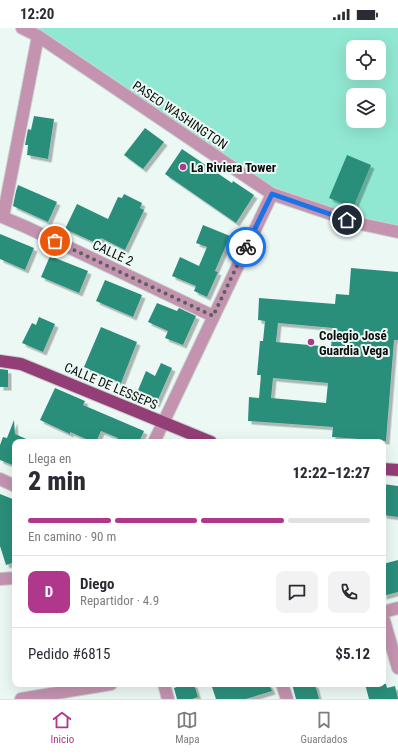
<!DOCTYPE html>
<html lang="es">
<meta charset="utf-8">
<style>
:root{--surface:#fff;--page:#f2f2f3;--text:#2b2b33;--muted:#7c7c81;--line:#e1e1e2;--accent:#b0378b}
body{margin:0;font-family:"Roboto Condensed",sans-serif;background:var(--page);color:var(--text);height:100vh;display:flex;flex-direction:column;font-size:15px;white-space:nowrap}
*{box-sizing:border-box;margin:0}
p{font-size:13px;color:var(--muted)}
.icon{flex:none;width:22px;height:22px;fill:none;stroke:currentColor;stroke-width:2;stroke-linecap:round;stroke-linejoin:round}
.map{position:relative;flex:1;overflow:hidden}
.side{position:absolute;left:12px;top:411px;width:374px;height:248px;display:flex;flex-direction:column;background:var(--surface);border-radius:8px;box-shadow:0 4px 16px #0002}
.side>*{flex:none}
.fabs{position:absolute;left:346px;top:12px;display:grid;gap:8px}
.fabs a{display:grid;place-items:center;width:40px;height:40px;border-radius:8px;background:var(--surface);box-shadow:0 4px 16px #0002;font-size:20px}
.pin{position:absolute;display:grid;place-items:center;width:34px;height:34px;color:#fff;margin:-17px;border:2px solid #fff;border-radius:50%;box-shadow:0 1px 4px #0007}
.courier{position:absolute;display:grid;place-items:center;width:40px;height:40px;margin:-20px;border:3px solid #1a73e8;border-radius:50%;background:#fff;color:#222;box-shadow:0 1px 5px #0007}
.summary em{font-style:normal;font-weight:800}
.summary div{display:flex;flex-direction:column-reverse}
.summary{display:flex;align-items:center;justify-content:space-between;height:68px;padding:0 16px}
h1{font-size:26px;font-weight:800;line-height:30px}
.bar{display:grid;grid-template-columns:repeat(4,1fr);gap:6px 4px;align-content:center;height:48px;padding:0 16px}
.bar i{height:5px;border-radius:3px;background:var(--line)}
.bar .active{background:var(--accent)}
.bar p{grid-column:span 4}
.line{display:flex;align-items:center;gap:10px;padding:0 16px;border-top:1px solid var(--line)}
.line div{flex:1}
.round{display:grid;place-items:center;flex:none;width:42px;height:42px;border-radius:8px;background:var(--page)}
.status{display:flex;justify-content:space-between;align-items:center;height:28px;padding:0 20px;background:var(--surface);direction:ltr}
.status svg{height:11px;fill:currentColor}
.dock{display:flex;justify-content:space-around;align-items:center;height:56px;border-top:1px solid var(--line);background:var(--surface);font-size:11px;color:var(--muted)}
.dock a{display:grid;justify-items:center;gap:2px}
.dock .active{color:var(--accent)}
.map>svg:first-child{display:block}
.green{fill:#91e8d2;fill-rule:evenodd}
.building{fill:#2b8f7a;fill-rule:evenodd;filter:url(#shadow)}
.lines{fill:none;stroke-linecap:round;stroke-linejoin:round}
.minor-casing{stroke:#c8d3cf;stroke-width:14}
.major-casing{stroke:#c8d3cf;stroke-width:14}
.minor{stroke:#c493b0;stroke-width:12}
.major{stroke:#933e76;stroke-width:12}
.done{stroke:#5a605e;stroke-width:4;stroke-dasharray:0 7.2}
.route{stroke:#1a73e8;stroke-width:5}
.poi-dot{fill:#b0378b;stroke:#ecf8f4;stroke-width:1.5}
.labels{text-anchor:middle;dominant-baseline:central;stroke-width:4;stroke-linejoin:round;paint-order:stroke}
.street-label{font-size:13px;fill:#0b0e0d;stroke:#ecf8f4}
.poi-label{font-size:13px;font-weight:bold;fill:#0b0e0d;stroke:#ecf8f4;text-anchor:start}
</style>
<div class="status"><b>12:20</b><svg viewBox="0 0 49 12"><path d="M0 12V9h3v3zM5 12V6h3v6zM10 12V3h3v9zM15 12V0h3v12zM26 1h20v11H26zM47 4h2v5h-2z"/></svg></div>
<div class="map">
<svg width="398" height="671" viewBox="0 0 398 671">
<defs>
<filter id="shadow"><feDropShadow dx="3.5" dy="3.5" stdDeviation="0" flood-color="#0004"/></filter>
</defs>
<rect width="100%" height="100%" fill="#ecf8f4"/>
<path class="green" d="M34 0H398V199L359 192 273 159ZM353 19H379V45H353ZM353 67H379V93H353Z"/>
<path class="building" d="M34 88 54 91 48 131 27 127 28 117H25L28 101 31 102Z
M145 100 164 114 143 141 124 127Z
M182 121 232 155 233 153 254 167 236 195 165 146Z
M347 127 371 137 353 180 329 170Z
M18 157 57 174 48 194 13 178 16 163Z
M124 166 142 175 140 180 144 182 125 222 101 210 98 216 65 201 77 176 108 191 118 169 122 170Z
M203 197 230 208 215 243 218 244 207 269 194 263 196 258 172 248 180 229 199 238 207 219 196 215Z
M0 206 34 220 25 242 0 231Z
M50 228 88 243 79 265 41 249Z
M351 240 398 244V312H394L386 413 332 409 333 399 248 393 249 369 259 370 261 347H257L260 313H263L265 293 258 292 259 270 335 276 336 266 349 267ZM278 295 333 300 331 319 276 314ZM273 350 328 355 326 375 271 370Z
M105 252 142 267 133 289 96 273Z
M157 275 177 283 179 280 196 288 183 317 165 310 168 303 148 294Z
M39 289 55 296 43 324 22 315 32 295 36 297Z
M101 299 137 314 121 355 84 339Z
M161 335 172 340 156 376 136 367 146 343 155 348Z
M0 341 8 342V359H0Z
M55 360 85 373 83 377 144 403 139 414H116L118 410 101 403 96 414H93L70 404V406L40 392Z
M14 392 15 406 33 414H15V438L0 432V417L3 409 7 410Z
M383 456 398 458V489L383 487Z
M0 466 15 472V534L6 537 0 518Z
M398 532V564L383 568V536Z
M185 656H194L198 669 192 671H177L174 660Z
M211 656H269L272 663 246 671H216Z
M292 656H315L319 671H296Z
M365 656H386L387 660 395 658 398 671H369Z"/>
<g class="lines">
<defs>
<path id="minor" d="M22 0 38 8 272 166 361 196 398 204
M0 188 26 199 213 288
M3 189 38 8
M154 414 272 166
M0 451 15 458
M0 551 15 550
M383 584 398 580
M383 589 398 640
M164 656 168 671
M282 656 287 671
M21 671 111 656"/>
<path id="major" d="M0 333 21 336 211 414
M383 441 398 442"/>
</defs>
<use href="#minor" class="minor-casing"/>
<use href="#major" class="major-casing"/>
<use href="#minor" class="minor"/>
<use href="#major" class="major"/>
</g>
<g class="lines">
<path class="done" d="M55 213 213 288 246 219"/>
<path class="route" d="M246 219 272 166 347 192"/>
</g>
<g class="poi-dot">
<circle cx="183" cy="139" r="4"/>
<circle cx="311" cy="314" r="4"/>
</g>
<g class="labels">
<g class="street-label">
<text transform="translate(180 87) rotate(34)">PASEO WASHINGTON</text>
<text transform="translate(113 225) rotate(25)">CALLE 2</text>
<text transform="translate(111 358) rotate(23)">CALLE DE LESSEPS</text>
</g>
<g class="poi-label">
<text x="191" y="139">La Riviera Tower</text>
<text x="319" y="307">Colegio José<tspan x="319" dy="15">Guardia Vega</tspan></text>
</g>
</g>
</svg>
<div class="fabs">
<a><svg class="icon" aria-label="locate" viewBox="0 0 24 24"><circle cx="12" cy="12" r="6"/><path d="M12 2v4M12 18v4M2 12h4M18 12h4"/></svg></a>
<a><svg class="icon" aria-label="layers" viewBox="0 0 24 24"><path d="M12 4l9 5-9 5-9-5zM3 14l9 5 9-5"/></svg></a>
</div>
<div class="pin" style="left:55px;top:213px;background:#ea580c"><svg class="icon" aria-label="bag" viewBox="0 0 24 24"><path d="M5 8h14l-1 12H6zM9 8a3 3 0 0 1 6 0"/></svg></div>
<div class="pin" style="left:347px;top:192px;background:#1f2937"><svg class="icon" aria-label="home" viewBox="0 0 24 24"><path d="M3 11l9-7 9 7M6 9v11h12V9"/></svg></div>
<div class="courier" style="left:246px;top:219px"><svg class="icon" aria-label="bike" viewBox="0 0 24 24"><circle cx="6" cy="16" r="4"/><circle cx="18" cy="16" r="4"/><path d="M6 16l4-8h5l3 8M10 8l3 8H6M13 5h3"/></svg></div>
<section class="side">
<div class="summary"><div><h1>2 min</h1><p>Llega en</p></div><em>12:22–12:27</em></div>
<div class="bar"><i class="active"></i><i class="active"></i><i class="active"></i><i></i><p>En camino · 90 m</p></div>
<div class="line" style="height:72px"><b class="round" style="background:var(--accent);color:#fff">D</b><div><b>Diego</b><p>Repartidor · 4.9</p></div><a class="round"><svg class="icon" aria-label="chat" viewBox="0 0 24 24"><path d="M4 5h16v11H9l-5 4z"/></svg></a><a class="round"><svg class="icon" aria-label="phone" viewBox="0 0 24 24"><path d="M5 4h4l2 5-3 2q2 4 5 5l2-3 5 2v4C11 20 4 13 5 4z"/></svg></a></div>
<div class="line" style="height:52px"><div>Pedido #6815</div><b>$5.12</b></div>
</section>
</div>
<nav class="dock">
<a class="active"><svg class="icon" aria-label="home" viewBox="0 0 24 24"><path d="M3 11l9-7 9 7M6 9v11h12V9"/></svg>Inicio</a>
<a><svg class="icon" aria-label="map" viewBox="0 0 24 24"><path d="M3 6l6-2 6 2 6-2v14l-6 2-6-2-6 2zM9 4v14M15 6v14"/></svg>Mapa</a>
<a><svg class="icon" aria-label="saved" viewBox="0 0 24 24"><path d="M7 4h10v16l-5-4-5 4z"/></svg>Guardados</a>
</nav>
